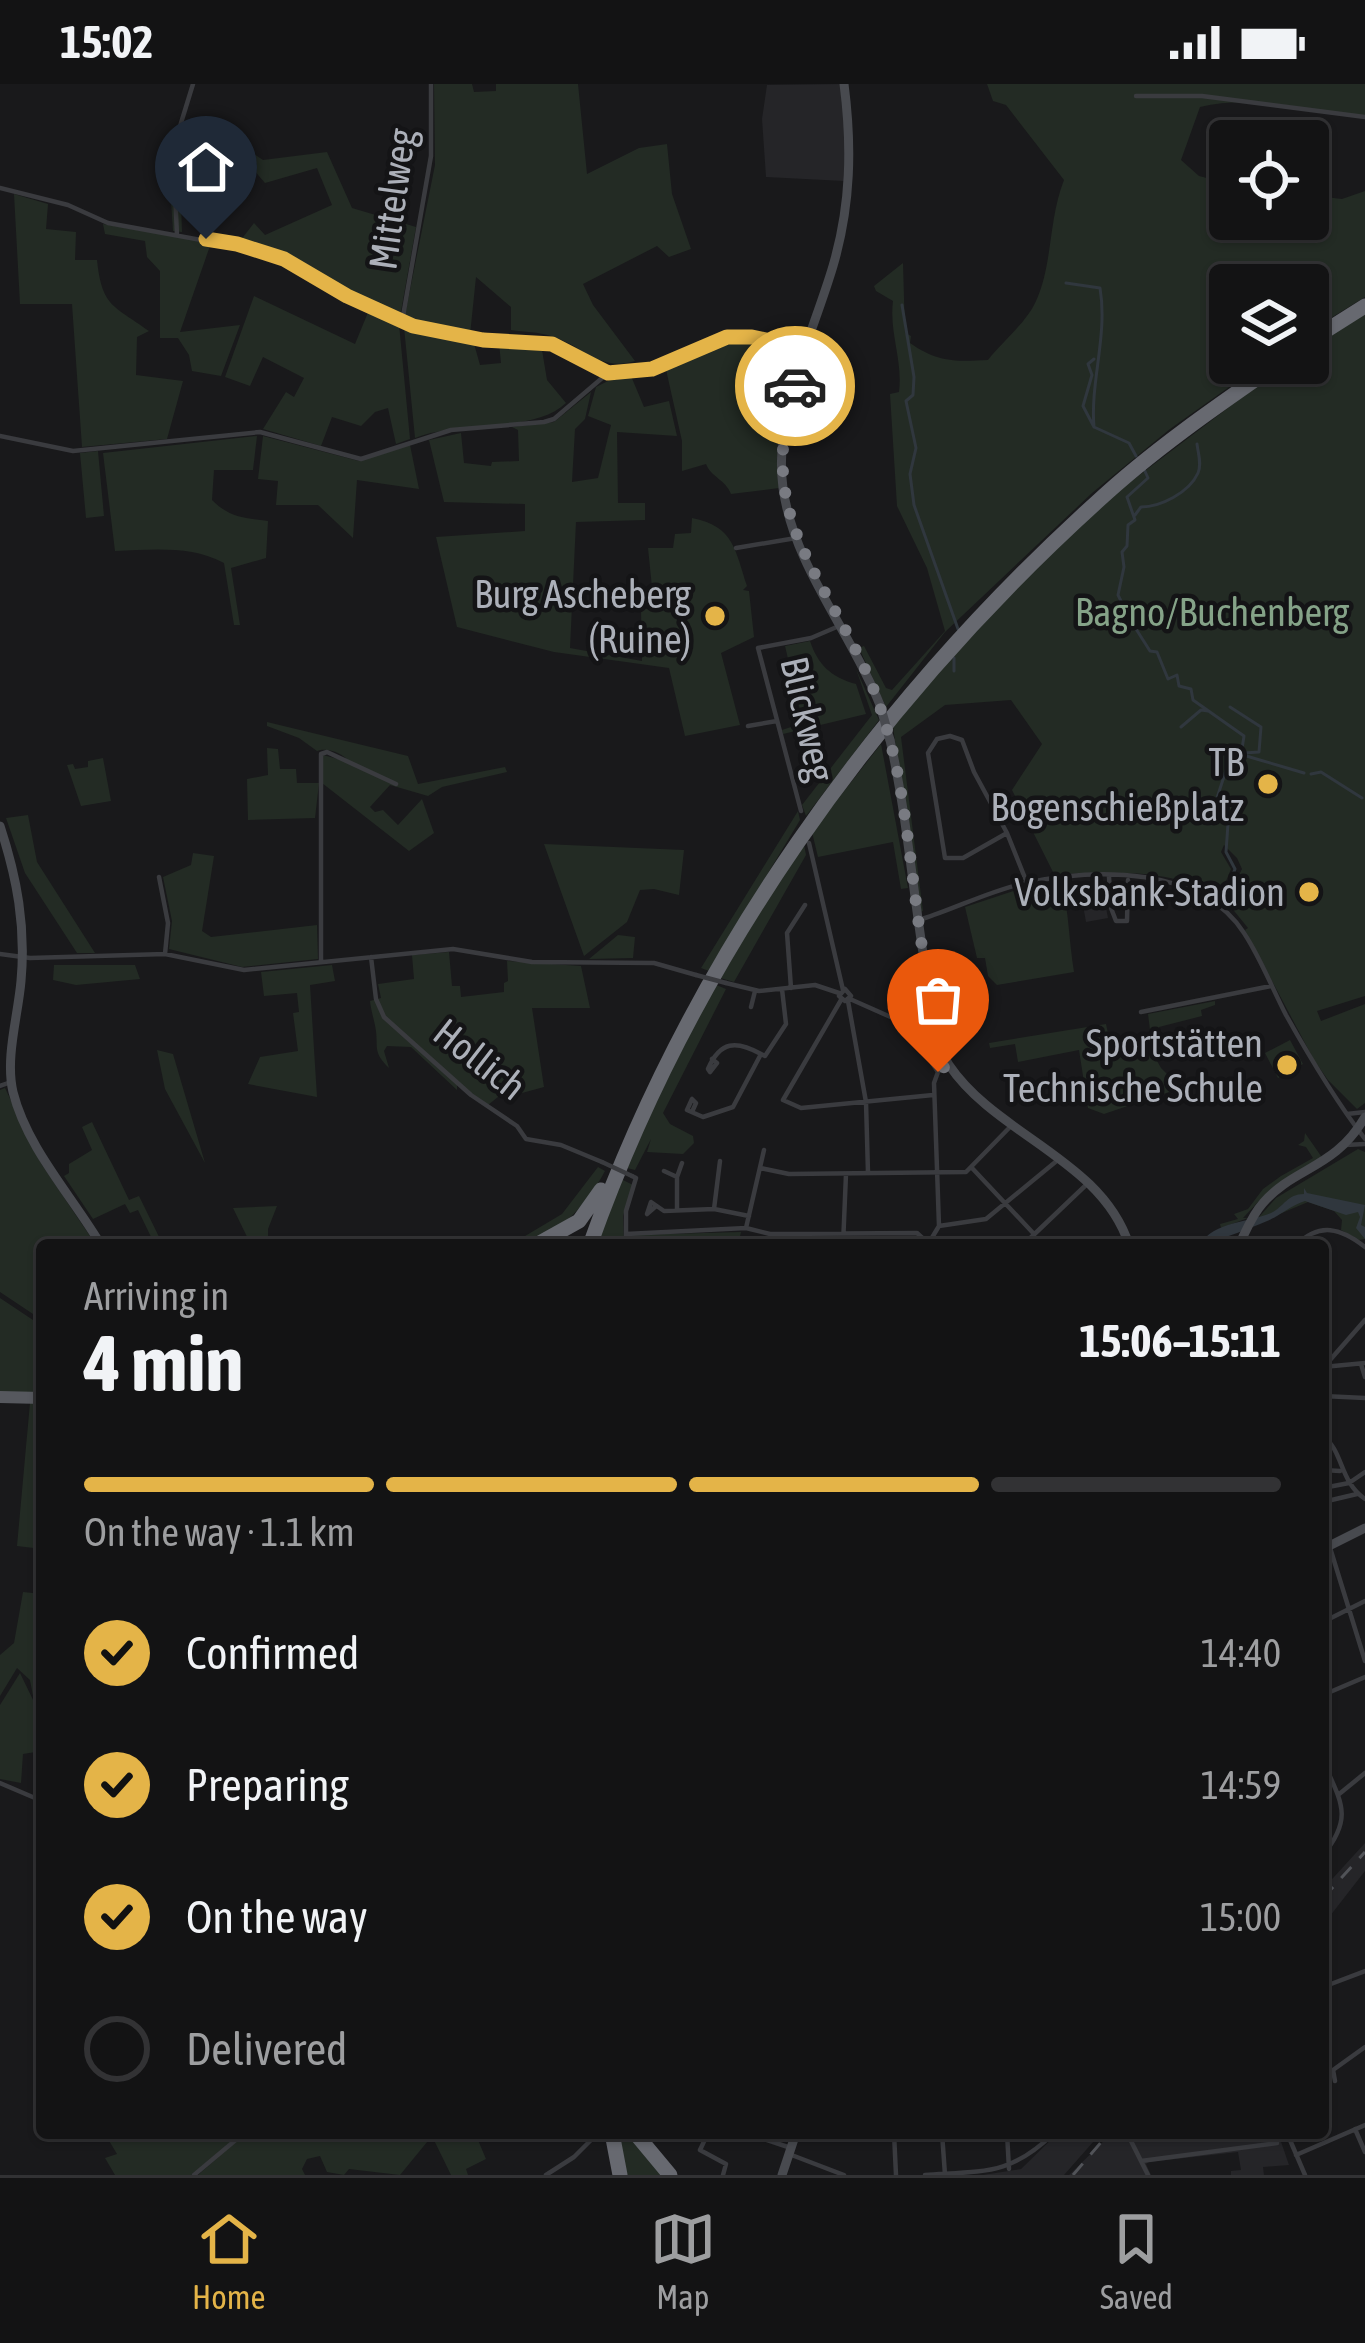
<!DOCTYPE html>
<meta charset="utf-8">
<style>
:root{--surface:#131314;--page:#1c1c1d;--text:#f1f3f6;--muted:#9d9ea0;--line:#323234;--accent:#e4b448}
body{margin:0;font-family:"Asap Condensed",sans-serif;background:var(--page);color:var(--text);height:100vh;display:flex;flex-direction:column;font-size:45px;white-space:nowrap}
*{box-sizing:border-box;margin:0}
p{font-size:39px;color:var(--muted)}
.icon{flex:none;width:66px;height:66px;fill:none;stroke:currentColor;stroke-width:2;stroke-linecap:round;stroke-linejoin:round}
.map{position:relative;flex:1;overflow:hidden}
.details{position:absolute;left:36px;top:1155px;width:1293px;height:900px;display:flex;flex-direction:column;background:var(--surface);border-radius:12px;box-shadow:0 3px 9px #0004,0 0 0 3px var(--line)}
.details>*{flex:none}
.controls{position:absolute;left:1209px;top:36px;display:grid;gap:24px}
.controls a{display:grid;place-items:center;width:120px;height:120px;border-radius:12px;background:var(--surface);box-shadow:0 3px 9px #0004,0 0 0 3px var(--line);font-size:60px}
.pin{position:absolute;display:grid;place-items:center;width:102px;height:102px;color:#fff;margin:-123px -51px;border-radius:50% 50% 50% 0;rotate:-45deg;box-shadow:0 0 12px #0007}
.pin .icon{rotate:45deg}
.courier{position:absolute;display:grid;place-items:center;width:120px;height:120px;margin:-60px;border:9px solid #e4b448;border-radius:50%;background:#fff;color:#222;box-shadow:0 3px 15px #0007}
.headline em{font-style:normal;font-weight:700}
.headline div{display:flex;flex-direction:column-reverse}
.headline{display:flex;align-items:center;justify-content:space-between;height:204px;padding:0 48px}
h1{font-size:78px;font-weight:700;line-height:90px}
.bar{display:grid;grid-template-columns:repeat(4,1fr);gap:18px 12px;align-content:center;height:144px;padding:0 48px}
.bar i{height:15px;border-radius:9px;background:var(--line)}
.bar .on{background:var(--accent)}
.bar p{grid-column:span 4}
ol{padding:0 48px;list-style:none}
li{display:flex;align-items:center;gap:36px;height:132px}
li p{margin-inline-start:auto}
li .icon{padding:12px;border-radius:50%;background:var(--accent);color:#111;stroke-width:4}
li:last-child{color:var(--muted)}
li i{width:66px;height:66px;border:6px solid var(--line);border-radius:50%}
.status{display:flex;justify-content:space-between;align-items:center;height:84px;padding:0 60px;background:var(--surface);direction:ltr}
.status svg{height:33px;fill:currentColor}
.menu{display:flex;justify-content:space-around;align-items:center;height:168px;border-top:3px solid var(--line);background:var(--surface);font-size:33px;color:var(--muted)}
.menu a{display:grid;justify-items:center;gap:6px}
.menu .on{color:var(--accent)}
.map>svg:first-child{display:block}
.built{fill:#252528}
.green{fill:#232b24}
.water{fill:#30373e}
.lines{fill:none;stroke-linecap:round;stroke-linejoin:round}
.stream{stroke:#30373e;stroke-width:3}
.street{stroke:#3a3b3f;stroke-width:4.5}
.secondary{stroke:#484a4f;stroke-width:9}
.primary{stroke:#56585e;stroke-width:12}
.highway{stroke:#676970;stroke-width:15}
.rail{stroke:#515358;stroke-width:3;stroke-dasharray:15 12;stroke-linecap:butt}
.street-bridge{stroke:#3a3b3f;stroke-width:4.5}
.secondary-bridge{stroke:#484a4f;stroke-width:9}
.done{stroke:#797b82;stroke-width:12;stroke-dasharray:0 21.6}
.route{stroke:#e4b448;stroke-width:15}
.poi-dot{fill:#e4b448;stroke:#141416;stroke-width:4.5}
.labels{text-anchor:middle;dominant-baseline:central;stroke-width:9;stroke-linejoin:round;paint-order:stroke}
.street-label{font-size:39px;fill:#acb0b9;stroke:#141416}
.poi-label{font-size:39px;fill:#acb0b9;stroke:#141416;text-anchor:end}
.park-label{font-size:39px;fill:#85a388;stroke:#141416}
</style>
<div class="status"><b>15:02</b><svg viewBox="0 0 49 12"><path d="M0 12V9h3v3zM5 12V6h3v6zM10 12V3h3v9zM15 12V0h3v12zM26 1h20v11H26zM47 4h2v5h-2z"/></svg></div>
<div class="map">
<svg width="1365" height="2091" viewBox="0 0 1365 2091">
<rect width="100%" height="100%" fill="#19191b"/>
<path class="built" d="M841 0 846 50 844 97 766 93 762 35 767 1Z
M1101 798 1108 834 1086 838 1079 799Z
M1365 1759V1787L1323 1841V1805Z
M1058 2049H1101L1064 2091H983L1021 2085Z
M1112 2049H1278L1289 2081 1263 2083 1264 2091H1231V2087L1241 2086 1238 2068 1149 2078 1146 2080 1151 2091H1069Z"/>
<path class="green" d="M434 0H472L474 8 496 7V0H578L587 90 639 64 667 60 672 110 691 165 669 173 657 162 583 200 593 221 635 277C599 288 584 262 551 252 539 248 524 248 511 246V223L476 193 470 251 404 236 435 81Z
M987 0H1365V35C1312 25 1252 11 1200 23L1181 76 1199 92 1230 100V135H1308V111L1342 115 1365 107V213L1308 248V201H1230V279H1263L1170 345 1092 409 945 548 886 623 859 564 864 562 886 604 892 606 945 547 927 484 897 422 890 310 899 308C903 276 889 249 893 217L876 207 874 202 903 179 905 249 911 252 910 259C937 278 955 278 988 276 1002 258 1027 238 1036 217 1053 180 1048 137 1064 96L1006 21 993 17Z
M173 44 224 50 263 76 327 68 352 124 416 143 400 233 269 164 240 157 254 139 265 151 332 121 317 84 265 99 253 85 257 80 223 57 179 60 182 148 173 147 168 72Z
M14 110 48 120 46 145 76 148 75 176H97C102 223 113 221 149 247L137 253 136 291 183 297 167 355 82 363 72 220H20Z
M103 140 211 159 180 248 240 241 221 292 192 287 189 271 178 254H160V187L147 173 145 157 105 150Z
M254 212 355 260 369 226 399 240 410 355 396 360 388 324 375 328 361 342 332 333 321 362 263 345 286 308 294 313 304 294 263 273 250 302 225 293Z
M1365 226V912L1317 927 1321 937 1365 920V1019L1357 1025 1328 996 1314 976 1245 846 1248 844 1226 817 1242 785 1237 774 1224 761 1221 768 1231 785 1222 807 1213 810C1167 783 1107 789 1054 790L1012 706 1042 660 1011 616 945 621 901 653 923 827 920 828 893 643 937 584 1104 418 1287 279H1308V263Z
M404 243 473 256 480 281 501 279 499 259 541 260 547 296 566 319C533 350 460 336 415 354Z
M730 256C751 256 780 261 795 275 784 317 772 360 779 404L731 410C726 396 711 393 706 380L682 387V357L665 281Z
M631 292 644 323 669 317 677 352 617 348 618 419H645V436L576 438 570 564 642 577 641 526 654 523 648 464H673L675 450 691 449 692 434C734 442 735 466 747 502L743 506 749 507 754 553 721 569 740 641 685 652 669 584 554 568 457 543 436 453 525 447V420L444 418 429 356 461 349 464 379 491 382 492 378 519 377 518 346 512 343 554 338 591 308 585 335 575 345 572 398 598 394 611 341 588 332 596 303 612 295Z
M257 352 253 386H214L212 416C229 433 243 434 268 437L266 474 231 484 240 541H234L224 479C190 461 152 466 115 467L103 369Z
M263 352 359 377 410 361 419 405 357 396 353 454 318 421H276L278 397 258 395Z
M98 367 104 432 86 434 80 369Z
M810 557C818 581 831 593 856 600L866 630 783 650 782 646 803 639 785 562Z
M856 585 879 636 806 732 802 721 872 631Z
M267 638 408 672 418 700 505 683 507 688 442 703 428 712 390 701 370 723 375 728 383 726 398 741 422 715 434 749 409 767 322 699 323 671 349 678C343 669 327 663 317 667L299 654 267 642Z
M881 660 908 804 901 805 893 758 818 773 812 748Z
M267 664 278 665 280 685H296L297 699H319L315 734 248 736 247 695 268 691Z
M103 674 111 717 81 722 67 681 73 680 75 685 88 683V677Z
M798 727 800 736 709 887 701 884Z
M28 731 37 778 95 869H77L25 789 6 734Z
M803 755 806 771 734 898 717 893Z
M544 760 684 766 679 811 654 805 640 806 627 838 584 872Z
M193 769 214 772 202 847 211 853 317 841 318 875 242 883 169 865 172 837 163 793 191 781Z
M1062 799C1069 830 1069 857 1074 888L997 901 988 892 985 874H977L965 823 1026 803Z
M618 851 635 853 633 874 589 875Z
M449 868 452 902H460L461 913 504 908V899L508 897 507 877 581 882 590 924H532L544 1003 522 1009 508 1005 488 1021 457 999V1006L411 963 387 962 384 967 389 984C373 968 378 965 376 947 375 939 371 927 370 917L381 914 378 900 414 895 412 871Z
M54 881H135L140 895 76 901 53 896Z
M332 881 335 897 310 901 317 1013 248 1000 260 973 298 967 293 929 299 928 297 909 264 912 261 888Z
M714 900 726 905 663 1029 670 1040 693 1052 694 1059 683 1070 647 1068 651 1055 635 1086 627 1084 662 1001Z
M1215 917V921L1201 926 1202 932 1159 943 1162 959 1152 962 1148 930Z
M1106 940 1111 964 1147 959 1161 984 1181 1004 1104 1030 1088 1024 1079 966 1018 978 1015 960 990 964 989 959Z
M1290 956 1303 980 1278 994 1265 969Z
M157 966 173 970 205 1079 165 1005Z
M5 1004 42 1081 96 1161H42V1236L0 1208V1006Z
M92 1038 129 1116 139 1112 163 1161H146L153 1157 138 1126 130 1129 125 1120 93 1135 64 1092 69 1089V1080L92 1066 82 1043Z
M1305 1049 1321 1072 1319 1077 1258 1118 1243 1134H1248L1221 1144 1220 1140 1238 1135 1234 1130 1248 1125 1263 1105 1281 1092 1313 1074 1306 1063 1298 1061 1304 1057Z
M1358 1065 1365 1068V1155L1359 1156 1341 1146 1342 1136 1334 1127 1308 1118 1251 1142 1276 1114Z
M598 1083 605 1087C587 1121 552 1161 510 1161L562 1130Z
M619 1094 633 1101 623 1132 624 1161H596Z
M277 1122 268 1145V1161H251L233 1124Z
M741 1148 738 1161H629L628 1151Z
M0 1214 42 1242V1308H0Z
M42 1318V1465L17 1462 30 1319Z
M23 1508 42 1510V1608L33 1612 30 1596 17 1584 0 1612V1571L14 1559Z
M20 1589 36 1622 42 1618V1667L23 1670 21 1699 0 1695V1621Z
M241 2049 191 2091H115L105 2074 117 2070 105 2050Z
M246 2049H475L486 2075 466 2085 468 2091H451L432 2052 400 2091 349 2085 344 2091 327 2088 320 2072 307 2075 302 2085 305 2091H198Z
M615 2049H633L668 2091H624Z"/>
<path class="water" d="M1304 1104 1307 1109 1365 1121 1361 1141 1365 1143V1155L1356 1144 1360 1133 1358 1128 1346 1131 1305 1117C1293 1121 1287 1126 1277 1132 1266 1139 1209 1160 1199 1161 1215 1137 1247 1139 1271 1129 1285 1122 1287 1110 1304 1110Z"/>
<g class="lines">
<path class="stream" d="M1066 199 1100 204C1108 251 1090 298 1094 343L1129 359 1136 372
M902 221 914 293 913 311 906 317 916 364 910 390 914 421 958 545
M1094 343 1083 322 1092 291 1088 280 1094 275
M1144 385 1148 394 1127 413 1135 436 1128 441 1127 462 1122 468 1124 483 1118 511 1125 525 1120 536 1136 545 1150 567 1157 568 1168 595 1177 591 1179 602 1191 605 1193 616 1244 652 1241 671 1229 677 1217 714 1228 740 1226 768 1235 785 1225 811H1217
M1135 431 1141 423C1160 423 1189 409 1198 389 1202 380 1198 369 1197 360
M954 574V587
M1230 623 1261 643 1259 668 1244 669
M1181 643 1201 626 1208 627
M1243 671 1304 689
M1311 690 1321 688 1362 714"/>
<path class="street" d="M1136 12H1202L1365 33
M0 104 68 121 108 139 267 168 347 212 413 242 483 256 552 260 608 289 642 288 727 252H751L802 264
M177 151 173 65 193 0
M402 238 431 72V0
M779 261 801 272
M0 352 73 367 260 348 361 375 451 346 544 338 554 335 608 289
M736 464 796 454
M748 642 777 637
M801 727 758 564 811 554 839 542
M1007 749 974 688 962 656 950 652 937 655 928 669 945 774H963L1007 749 1027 799
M809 759 843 906
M159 793 168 839 165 870
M1109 793 1111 824 1116 837H1127L1128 796
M922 835C957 824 989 807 1025 799 1096 784 1201 782 1244 849 1261 875 1272 904 1286 931 1310 974 1335 1016 1365 1055
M0 870 30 874 165 870 244 886 453 865 532 878 654 879 696 891
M371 873 376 915 384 933 471 1011 517 1042 526 1055 561 1061 602 1078
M321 878V670L327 668 396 700
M726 899 759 907 815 901 839 909
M791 904 787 849 805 821
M845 905 851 912 845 917 839 912Z
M850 915 911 942 930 958 932 979 938 988
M841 916 783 1016 801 1024 933 1011
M848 917 866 1018 868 1089
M751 923 755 907
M1141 928 1271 902
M712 975 717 979 710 988 708 985C720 957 736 956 761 970
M0 1002 11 998
M692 1028 696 1019 692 1015 687 1026 703 1033 733 1023 761 970 765 972 786 940 782 905
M1347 1030 1365 1028
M1345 1061 1365 1060
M764 1066 746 1144 770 1150 917 1149 929 1160
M760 1084 789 1090 966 1088 1010 1043
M972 1084 1034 1150
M664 1087 677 1093
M655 1123 647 1130 651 1118 664 1127 714 1125 749 1132
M714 1125 720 1077
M677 1126V1093L682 1079
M939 1142 986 1135 1059 1075
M626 1150V1127L636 1094 632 1092
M930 1157 939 1142 934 999 938 988 948 980
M626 1161V1150L746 1144
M843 1161 846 1090
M1023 1161 1086 1101
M1297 1161C1319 1138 1341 1144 1365 1163
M1323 1261 1330 1276
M1330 1276 1365 1236
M1361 1280 1365 1293
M1323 1283 1365 1279
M1323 1312 1365 1314
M1323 1352C1344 1368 1339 1397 1365 1415
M1323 1386 1340 1387
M1323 1404 1349 1399 1365 1388
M1323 1418 1357 1410
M1323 1441 1365 1577
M1323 1538 1365 1517
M1323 1611 1365 1593
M1323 1677C1341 1718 1354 1733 1323 1771
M0 1699 42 1717
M1338 1711 1365 1689
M1323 1903 1365 1887
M1335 1997 1333 1986 1365 1963
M1355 2045 1365 2068
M708 2049 700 2066 726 2080 723 2091
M746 2049 791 2064
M837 2049H852
M894 2049 896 2091
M942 2049 945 2091
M1007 2049 1009 2085
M1127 2049 1148 2091
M1287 2049 1305 2091
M789 2070 844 2091
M1296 2071 1365 2041
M1141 2077 1277 2059 1276 2049
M194 2091 244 2049
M546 2091 574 2073 598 2049
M925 2091C986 2087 1011 2091 1054 2049"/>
<path class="secondary" d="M844 0C852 62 851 121 833 182 812 253 773 328 783 404 794 483 851 548 880 621
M890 656C909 740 914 826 930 911 934 934 936 961 949 981 996 1051 1102 1076 1129 1161
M0 742C17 794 26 842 21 897 18 932 5 974 13 1008 27 1064 72 1112 101 1161
M1239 1161C1246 1147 1252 1131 1263 1119 1294 1083 1335 1085 1365 1033
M1323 1465 1365 1444
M782 2091 796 2049"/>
<path class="primary" d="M0 1313 42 1314"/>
<path class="highway" d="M1308 258 1365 222
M536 1161 579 1137 601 1106
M590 1161C692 875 873 621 1098 417 1153 366 1217 322 1279 279
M612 2049 620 2091
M635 2049 670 2091"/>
<path class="rail" d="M1323 1814 1365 1768
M1073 2091 1109 2049"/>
<path class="street-bridge" d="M696 891 726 899
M602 1078 632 1092"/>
<path class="secondary-bridge" d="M880 621 890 656"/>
</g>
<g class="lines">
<path class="done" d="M795 302C755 432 821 485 869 594 881 622 889 651 896 681 911 756 915 834 930 909 934 933 937 958 948 980L938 988"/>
<path class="route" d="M206 155 237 160 284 175 347 212 413 242 483 256 552 260 608 289 652 285 727 253H752L799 263 806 266 795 302"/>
</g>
<g class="poi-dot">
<circle cx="715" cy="532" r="12"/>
<circle cx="1268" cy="700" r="12"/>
<circle cx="1309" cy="808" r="12"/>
<circle cx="1287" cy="981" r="12"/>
</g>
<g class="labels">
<g class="street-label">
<text transform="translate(392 115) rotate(-82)">Mittelweg</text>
<text transform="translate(808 635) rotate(77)">Blickweg</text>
<text transform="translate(480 975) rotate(38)">Hollich</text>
</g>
<g class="poi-label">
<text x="691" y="510">Burg Ascheberg<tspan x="691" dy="45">(Ruine)</tspan></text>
<text x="1244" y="678">TB<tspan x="1244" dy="45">Bogenschießplatz</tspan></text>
<text x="1285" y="808">Volksbank-Stadion</text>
<text x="1263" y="959">Sportstätten<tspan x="1263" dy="45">Technische Schule</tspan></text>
</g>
<g class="park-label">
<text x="1212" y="528">Bagno/Buchenberg</text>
</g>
</g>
</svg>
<div class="controls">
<a><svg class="icon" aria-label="locate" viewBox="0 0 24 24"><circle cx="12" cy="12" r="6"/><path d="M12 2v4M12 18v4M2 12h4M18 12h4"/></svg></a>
<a><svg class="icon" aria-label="layers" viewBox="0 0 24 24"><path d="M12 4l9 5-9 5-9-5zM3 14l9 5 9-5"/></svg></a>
</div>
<div class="pin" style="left:938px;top:988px;background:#ea580c"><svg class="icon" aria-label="bag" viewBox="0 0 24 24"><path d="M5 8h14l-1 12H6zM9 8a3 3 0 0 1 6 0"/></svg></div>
<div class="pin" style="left:206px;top:155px;background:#1f2937"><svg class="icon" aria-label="home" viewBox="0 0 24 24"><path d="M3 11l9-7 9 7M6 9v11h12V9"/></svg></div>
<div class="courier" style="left:795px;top:302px"><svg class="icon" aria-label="car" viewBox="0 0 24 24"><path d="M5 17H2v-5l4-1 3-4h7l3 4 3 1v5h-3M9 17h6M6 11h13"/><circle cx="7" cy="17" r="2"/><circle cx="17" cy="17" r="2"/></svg></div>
<section class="details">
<div class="headline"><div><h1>4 min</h1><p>Arriving in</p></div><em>15:06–15:11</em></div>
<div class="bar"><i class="on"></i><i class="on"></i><i class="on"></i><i></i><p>On the way · 1.1 km</p></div>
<ol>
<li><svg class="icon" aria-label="check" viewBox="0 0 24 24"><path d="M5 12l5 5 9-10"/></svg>Confirmed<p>14:40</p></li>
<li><svg class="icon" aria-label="check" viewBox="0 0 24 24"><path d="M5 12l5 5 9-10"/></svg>Preparing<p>14:59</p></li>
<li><svg class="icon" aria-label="check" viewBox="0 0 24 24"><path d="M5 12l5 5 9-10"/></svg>On the way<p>15:00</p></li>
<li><i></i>Delivered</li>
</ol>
</section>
</div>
<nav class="menu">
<a class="on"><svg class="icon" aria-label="home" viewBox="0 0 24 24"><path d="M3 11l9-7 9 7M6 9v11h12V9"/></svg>Home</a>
<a><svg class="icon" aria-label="map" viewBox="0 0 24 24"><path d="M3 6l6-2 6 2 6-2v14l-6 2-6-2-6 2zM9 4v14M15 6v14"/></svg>Map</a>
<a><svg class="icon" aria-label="saved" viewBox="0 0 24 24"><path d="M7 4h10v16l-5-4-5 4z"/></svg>Saved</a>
</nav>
